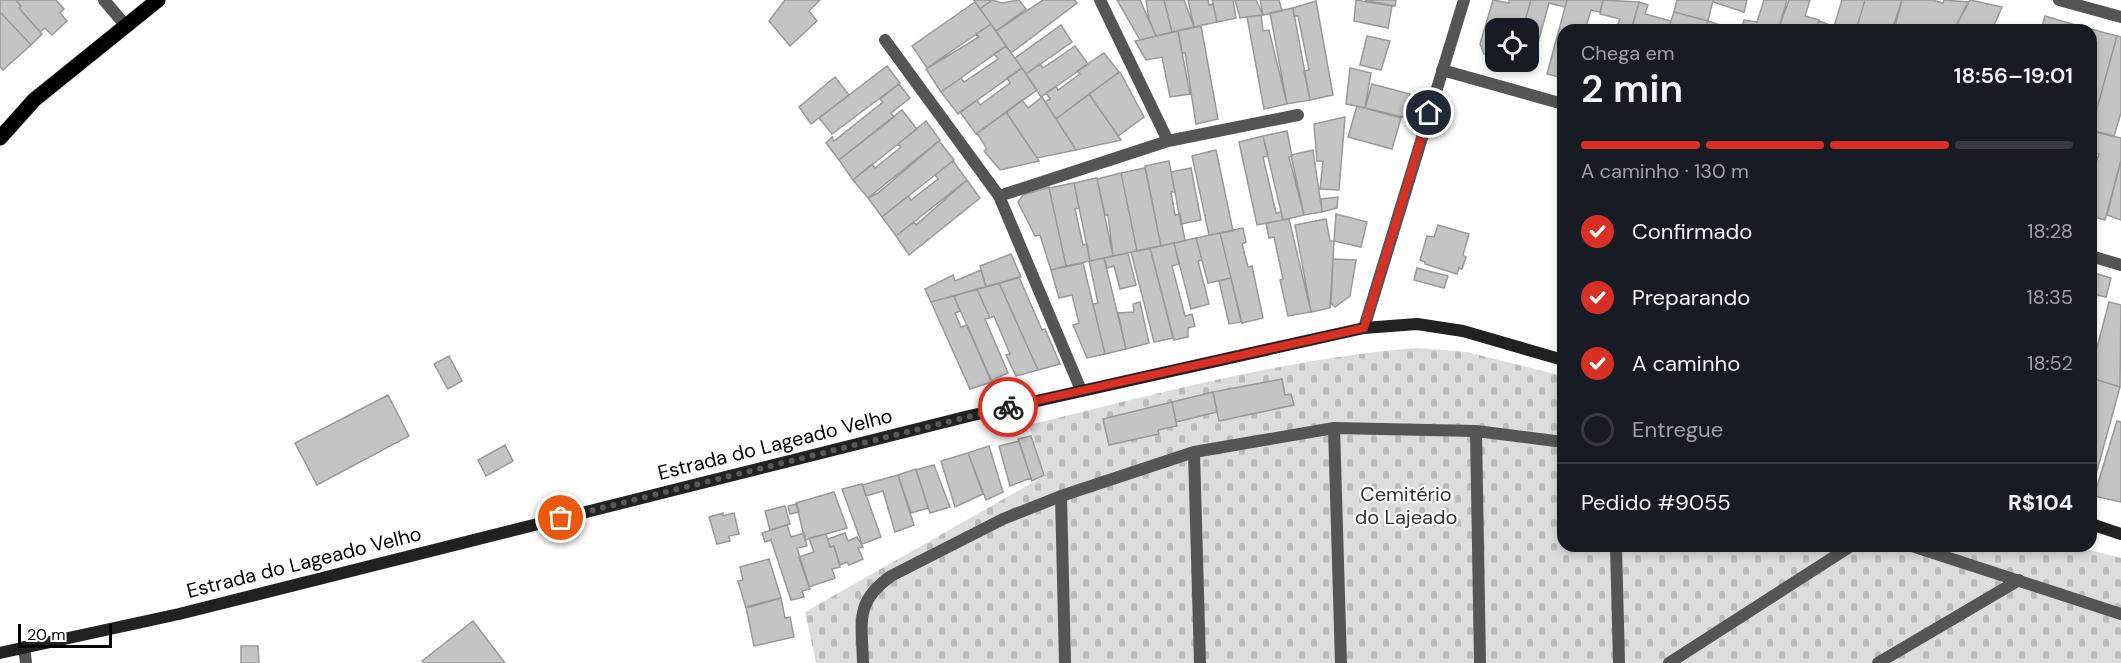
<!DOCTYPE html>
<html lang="pt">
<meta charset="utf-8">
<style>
:root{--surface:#171b24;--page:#20242c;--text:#f1f3f6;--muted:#9ea1a6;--line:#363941;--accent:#d93025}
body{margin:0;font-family:"DM Sans",sans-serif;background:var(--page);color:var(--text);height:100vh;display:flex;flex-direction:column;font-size:22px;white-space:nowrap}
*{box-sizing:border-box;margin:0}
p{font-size:20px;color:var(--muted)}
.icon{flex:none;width:33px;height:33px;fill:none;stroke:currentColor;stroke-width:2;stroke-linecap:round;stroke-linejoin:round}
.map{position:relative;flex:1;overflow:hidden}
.side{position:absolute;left:1557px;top:24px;width:540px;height:528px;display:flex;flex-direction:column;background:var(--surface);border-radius:18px;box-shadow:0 3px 9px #0003}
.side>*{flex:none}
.fabs{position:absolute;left:1485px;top:18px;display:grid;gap:12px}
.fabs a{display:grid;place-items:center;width:54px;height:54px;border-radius:12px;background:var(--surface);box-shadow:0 3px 9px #0003;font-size:30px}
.scale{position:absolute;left:18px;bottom:15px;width:94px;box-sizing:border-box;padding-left:6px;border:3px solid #000;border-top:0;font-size:16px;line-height:21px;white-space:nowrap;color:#000;-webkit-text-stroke:4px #fff;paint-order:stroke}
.pin{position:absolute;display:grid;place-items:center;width:51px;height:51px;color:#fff;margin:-26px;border:3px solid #fff;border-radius:50%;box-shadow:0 2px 6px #0007}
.courier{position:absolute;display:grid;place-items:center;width:60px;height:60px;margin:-30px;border:4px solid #d93025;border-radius:50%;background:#fff;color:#222;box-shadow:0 2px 8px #0007}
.headline em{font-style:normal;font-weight:600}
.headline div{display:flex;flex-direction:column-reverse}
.headline{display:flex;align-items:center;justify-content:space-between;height:102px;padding:0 24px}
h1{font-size:39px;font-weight:600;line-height:45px}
.bar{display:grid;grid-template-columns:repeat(4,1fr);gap:9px 6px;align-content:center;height:72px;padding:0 24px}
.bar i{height:8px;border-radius:4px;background:var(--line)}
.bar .active{background:var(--accent)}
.bar p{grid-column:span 4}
.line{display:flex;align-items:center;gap:15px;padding:0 24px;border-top:2px solid var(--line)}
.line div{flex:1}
ol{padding:0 24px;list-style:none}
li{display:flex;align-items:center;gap:18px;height:66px}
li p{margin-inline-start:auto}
li .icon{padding:6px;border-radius:50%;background:var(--accent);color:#fff;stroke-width:4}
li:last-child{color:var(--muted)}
li i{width:33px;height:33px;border:3px solid var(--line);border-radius:50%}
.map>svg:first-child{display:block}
.cemetery{fill:url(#cemetery-stones)}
.building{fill:#c4c4c4;stroke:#999;stroke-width:1.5}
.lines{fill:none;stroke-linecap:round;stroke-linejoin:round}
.primary-casing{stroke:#dbdbdb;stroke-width:16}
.lane{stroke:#555;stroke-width:12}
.street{stroke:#555;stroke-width:12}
.secondary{stroke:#222;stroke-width:12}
.primary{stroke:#000;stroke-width:15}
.done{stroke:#595959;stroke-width:6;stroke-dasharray:0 10.8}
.route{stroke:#d93025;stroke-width:8}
.labels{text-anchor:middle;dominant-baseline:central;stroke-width:4.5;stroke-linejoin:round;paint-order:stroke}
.street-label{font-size:20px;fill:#000;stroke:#fff}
.park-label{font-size:20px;fill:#333;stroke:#fff}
</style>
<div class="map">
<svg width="2121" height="663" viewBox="0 0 2121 663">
<defs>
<pattern id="cemetery-stones" width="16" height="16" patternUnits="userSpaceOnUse" patternTransform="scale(1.5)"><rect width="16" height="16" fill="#dcdcdc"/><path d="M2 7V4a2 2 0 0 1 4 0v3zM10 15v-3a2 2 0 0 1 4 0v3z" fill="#bbb"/></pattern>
</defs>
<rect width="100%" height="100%" fill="#fff"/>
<path class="cemetery" d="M1418 348 1467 352 1563 376V546H2074L2121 558V663H816L805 612 1044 476 1029 425C1157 394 1286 358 1418 348Z"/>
<path class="building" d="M0 0H16L21 6 19 8 42 34 31 45 0 12Z
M16 0H56L64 9 60 13 67 21 52 35 45 28 40 32 19 8 21 6Z
M785 0H820L809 11 817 21 790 46 769 21Z
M974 0H992L980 9Z
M992 0 1002 3 1019 0 1026 9 996 31 980 9Z
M1043 0H1075L1077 3 1011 53 996 31Z
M1117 0H1140L1156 36 1140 40Z
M1146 0H1164L1172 32 1156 36 1149 19Z
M1164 0H1184L1194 27 1172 32Z
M1188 0H1208L1209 5 1213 4 1217 22 1194 27Z
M1212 0H1233L1236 18 1217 22Z
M1235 0H1256L1263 15 1240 18Z
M1260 0H1279L1282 11 1263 15Z
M1356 0 1392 6 1388 28 1354 21Z
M1365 0H1396L1395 6Z
M1493 0 1509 3V0H1531L1523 28H1496V59L1484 54 1480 44Z
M1531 0H1567L1565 7 1549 3 1531 68 1512 63 1528 62V28H1523Z
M1567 0H1603L1600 12 1591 10 1585 30H1563V78L1547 74Z
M1603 0 1639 2 1632 28 1618 24 1620 19 1600 14Z
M1677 0H1713L1708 21 1674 12Z
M1713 0H1747L1744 12 1713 2Z
M1764 0H1787L1778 30H1741L1744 20 1757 22Z
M1789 0H1810L1805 16 1819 20 1816 30H1778Z
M1842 0H1865L1856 30H1833Z
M1865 0H1902L1892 30H1856Z
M1902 0H1932L1943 3 1944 0 1968 2 1954 30H1894Z
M1970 0 2002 7 1992 30H1954Z
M1316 1 1333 95 1310 100 1304 71 1309 70 1298 16H1294L1293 8Z
M975 2 991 24 927 68 912 46Z
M1639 2 1648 5 1645 14 1671 21 1668 30H1631Z
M1293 8 1310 100 1287 104 1270 13Z
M0 12 31 45 3 70 0 67Z
M1674 12 1708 21 1705 30H1668Z
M1261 15 1263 31 1269 30 1287 104 1264 109 1247 17Z
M2045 16 2079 26V30H2041Z
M1708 21 1723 26 1722 30H1705Z
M1819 21 1832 26 1831 30H1816Z
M991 24 1006 46 941 92 926 69 979 37 976 34Z
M1061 25 1072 42 1026 74 1015 58Z
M1201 26 1218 119 1196 124 1185 53H1182L1178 31Z
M2080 26 2117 36 2091 130V30H2079Z
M1178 31 1190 94 1170 97 1162 57 1146 60 1135 41Z
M1367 36 1390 41 1381 70 1360 65Z
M2117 36 2121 37V113L2114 136 2091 130Z
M1006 46 1022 68 958 114 941 92 961 78 964 82 998 59 994 54Z
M1075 46 1088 64 1041 97 1026 74 1040 64 1043 68Z
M1104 53 1119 72 1056 119 1045 102 1050 99 1046 93 1056 86 1058 90 1080 74 1077 71Z
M887 66 900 83 832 134 819 118Z
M1022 68 1037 90 976 134 960 112 977 100 980 105 1010 83 1007 78Z
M1350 68 1371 73 1365 108 1346 104Z
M1120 72 1144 117 1118 136 1089 94Z
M835 77 849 95 811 124 799 107Z
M899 84 910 98 891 113 894 117 839 160 826 143 832 137 834 141 883 102 880 99Z
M1372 84 1410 94 1403 117 1365 108Z
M1089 94 1121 140 1076 150 1056 119Z
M1042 97 1056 119 1076 150 1037 158 1006 112 1022 100 1028 108Z
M1357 106 1401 118 1392 149 1348 137Z
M902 110 917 129 853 180 839 160Z
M1006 112 1039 161 1000 170 984 151 987 149 977 133Z
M1345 117 1339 190 1320 189 1323 161H1317L1314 124Z
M926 121 940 140 868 198 853 180 872 164 875 168 901 147 898 144Z
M1287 131 1292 156 1289 157 1304 215 1283 220 1263 136Z
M2091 131 2121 138V160L2105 220 2091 216V176L2099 154 2091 152Z
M1263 136 1268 156 1263 157 1276 213 1281 212 1283 220 1257 225 1239 142Z
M939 141 954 160 882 217 868 198 878 193Z
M1216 150 1233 231 1209 235 1192 156Z
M1313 150 1322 212 1304 215 1291 155Z
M953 161 967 180 896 236 882 217 908 196 911 200 938 179 935 175Z
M1169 161 1175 192H1171L1175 215 1180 214 1185 241 1161 246 1145 166Z
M2120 164H2121V220L2107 215Z
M1145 168 1161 246 1137 251 1121 173Z
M1191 168 1201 220 1181 224 1171 172Z
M1121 173 1137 251 1113 256 1108 215H1105L1097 179Z
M1097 178 1113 256 1090 261 1074 183Z
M967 180 980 198 909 255 896 236 914 222 916 225Z
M1074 183 1079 208 1075 209 1083 245 1087 244 1090 261 1066 266 1049 188Z
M1049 187 1066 266 1051 270 1040 235 1035 236 1018 202 1023 195Z
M1338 197 1337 208 1322 212 1321 199Z
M1336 214 1367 222 1361 247 1334 241Z
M1289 219 1311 312 1288 316 1280 280 1283 279 1274 237 1269 238 1266 223Z
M1326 219 1330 241H1334L1330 308 1311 312 1295 225Z
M1438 225 1469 234 1463 255 1466 257 1462 269 1459 268 1457 274 1425 264V262L1420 260 1427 236 1434 237Z
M1243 228 1246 242 1242 244 1248 267 1252 266 1263 318 1242 323 1220 233Z
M1220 233 1231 278 1208 283 1196 238Z
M1196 238 1202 260 1198 261 1209 304 1191 309 1174 243Z
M1174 243 1179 264 1172 266 1185 316 1192 314 1195 326 1188 328V337L1174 340 1150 248Z
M1150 248 1173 338 1154 342 1131 252Z
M1128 253 1136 285 1120 289 1114 266 1107 268 1104 258Z
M1011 254 1021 277 986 287 980 266Z
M1104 258 1126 349 1105 354 1093 304 1098 303 1089 261Z
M1333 259 1356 260 1350 296 1335 307 1331 303Z
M1083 263 1105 354 1087 358 1073 325 1079 323 1072 295 1059 298 1051 270Z
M1417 268 1448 276 1444 288 1414 280Z
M981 270 986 287 931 302 925 289 953 275 955 281Z
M2091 272 2111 278 2106 297 2097 295 2091 317Z
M1019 277 1042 330 1045 329 1060 364 1038 370 999 283Z
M1231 278 1241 322 1229 324 1219 281Z
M999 283 1038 370 1016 376 1006 355 1010 354 994 316 990 318 977 289Z
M977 289 990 318 985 319 1008 373 991 381 954 296Z
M954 296 960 311 955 313 961 327 967 325 992 382 970 389 931 302Z
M1140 302 1149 343 1126 349 1118 313 1134 312 1133 304Z
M2109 302 2121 305 2120 387 2091 378V358L2094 359Z
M449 356 462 381 448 389 434 364Z
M2091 378 2120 387 2095 478 2091 477Z
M1282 379 1285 395 1291 394 1294 405 1219 421 1213 392Z
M1213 392 1217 412 1176 422 1172 402Z
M388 395 409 436 317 485 295 443Z
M1172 402 1177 426 1158 430 1159 434 1109 445 1103 419Z
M2117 421 2121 422V502L2094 496Z
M1031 436 1044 475 1032 481 1018 439Z
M1019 441 1031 478 1010 486 999 446Z
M505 445 513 461 486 476 478 460Z
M989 446 1003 492 986 500 968 453Z
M968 453 983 494 955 507 941 461Z
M934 465 950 507 930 513 916 470Z
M916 469 928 508 911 513 898 475Z
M898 475 914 525 895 532 883 491 866 496 862 485Z
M862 484 881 537 862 544 842 489Z
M834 492 847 528 805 540 796 503Z
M797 504 799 512 790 514 788 506Z
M785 506 790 524 770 530 765 511Z
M723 513V516L734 513 739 534 729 536 730 541 717 544 709 517Z
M787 525 791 537 804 533 807 546 797 548 810 589 802 591 804 597 791 600 771 540 765 542 762 533Z
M845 533 848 541 857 537 863 547 858 548 863 559 849 565 847 562 840 565 834 546 830 547 828 539Z
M826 534 830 547 834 546 840 567 832 569 835 578 809 587 799 557 814 552 809 538Z
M769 559 781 598 746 608 738 581 743 580 740 567Z
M781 598 785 618 790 617 794 637 754 646 746 607Z
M473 621 505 663H424L422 661Z
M241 646H258L259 663H241Z"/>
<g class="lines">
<defs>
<path id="primary" d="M0 138 34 100 158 0"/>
</defs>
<use href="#primary" class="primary-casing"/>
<path class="lane" d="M1334 428 1341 663
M1476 431 1480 663
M1194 452 1200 663
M1061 496 1065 663
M1616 546 1619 663
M1912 546 2121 614
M863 663C862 622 854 602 891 576L1003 519 1061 496 1194 452 1334 428 1476 431 1563 442
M1669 663 1851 546
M1878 663 2019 580"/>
<path class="street" d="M104 0 126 26
M1100 0 1168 141
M2059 0 2121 17
M885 40 999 196 1081 390
M1442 70 1563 104
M999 196 1168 141 1298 115
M2091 256 2121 265
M1364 328 1464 0
M24 647 26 663"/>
<path class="secondary" d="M2091 524 2121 534
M0 653 179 614 969 416 1364 328 1417 324 1463 331 1563 360"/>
<use href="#primary" class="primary"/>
</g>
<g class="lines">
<path class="done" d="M561 518 1008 407"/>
<path class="route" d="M1008 407 1364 328 1429 113"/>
</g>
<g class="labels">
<g class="street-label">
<text transform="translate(775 444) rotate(-14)">Estrada do Lageado Velho</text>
<text transform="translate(304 562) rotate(-14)">Estrada do Lageado Velho</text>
</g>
<g class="park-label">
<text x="1406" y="494">Cemitério<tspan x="1406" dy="23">do Lajeado</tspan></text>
</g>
</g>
</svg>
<div class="fabs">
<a><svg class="icon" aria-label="locate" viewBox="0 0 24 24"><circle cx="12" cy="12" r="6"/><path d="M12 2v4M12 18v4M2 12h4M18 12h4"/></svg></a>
</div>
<div class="scale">20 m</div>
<div class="pin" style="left:561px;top:518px;background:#ea580c"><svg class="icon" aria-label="bag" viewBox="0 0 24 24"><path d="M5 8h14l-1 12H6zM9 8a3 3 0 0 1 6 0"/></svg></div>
<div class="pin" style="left:1429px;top:113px;background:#1f2937"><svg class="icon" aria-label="home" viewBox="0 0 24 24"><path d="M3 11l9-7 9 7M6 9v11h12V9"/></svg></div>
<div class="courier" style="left:1008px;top:407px"><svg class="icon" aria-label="bike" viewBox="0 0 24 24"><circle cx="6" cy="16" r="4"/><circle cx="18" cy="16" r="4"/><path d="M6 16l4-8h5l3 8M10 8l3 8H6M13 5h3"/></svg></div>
<section class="side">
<div class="headline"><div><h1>2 min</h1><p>Chega em</p></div><em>18:56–19:01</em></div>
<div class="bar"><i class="active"></i><i class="active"></i><i class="active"></i><i></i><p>A caminho · 130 m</p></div>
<ol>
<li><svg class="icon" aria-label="check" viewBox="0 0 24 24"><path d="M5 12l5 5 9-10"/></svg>Confirmado<p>18:28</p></li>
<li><svg class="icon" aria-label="check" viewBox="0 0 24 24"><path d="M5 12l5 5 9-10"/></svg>Preparando<p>18:35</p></li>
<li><svg class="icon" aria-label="check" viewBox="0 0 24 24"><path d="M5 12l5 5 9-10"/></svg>A caminho<p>18:52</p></li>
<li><i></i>Entregue</li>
</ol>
<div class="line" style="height:78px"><div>Pedido #9055</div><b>R$104</b></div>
</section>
</div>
